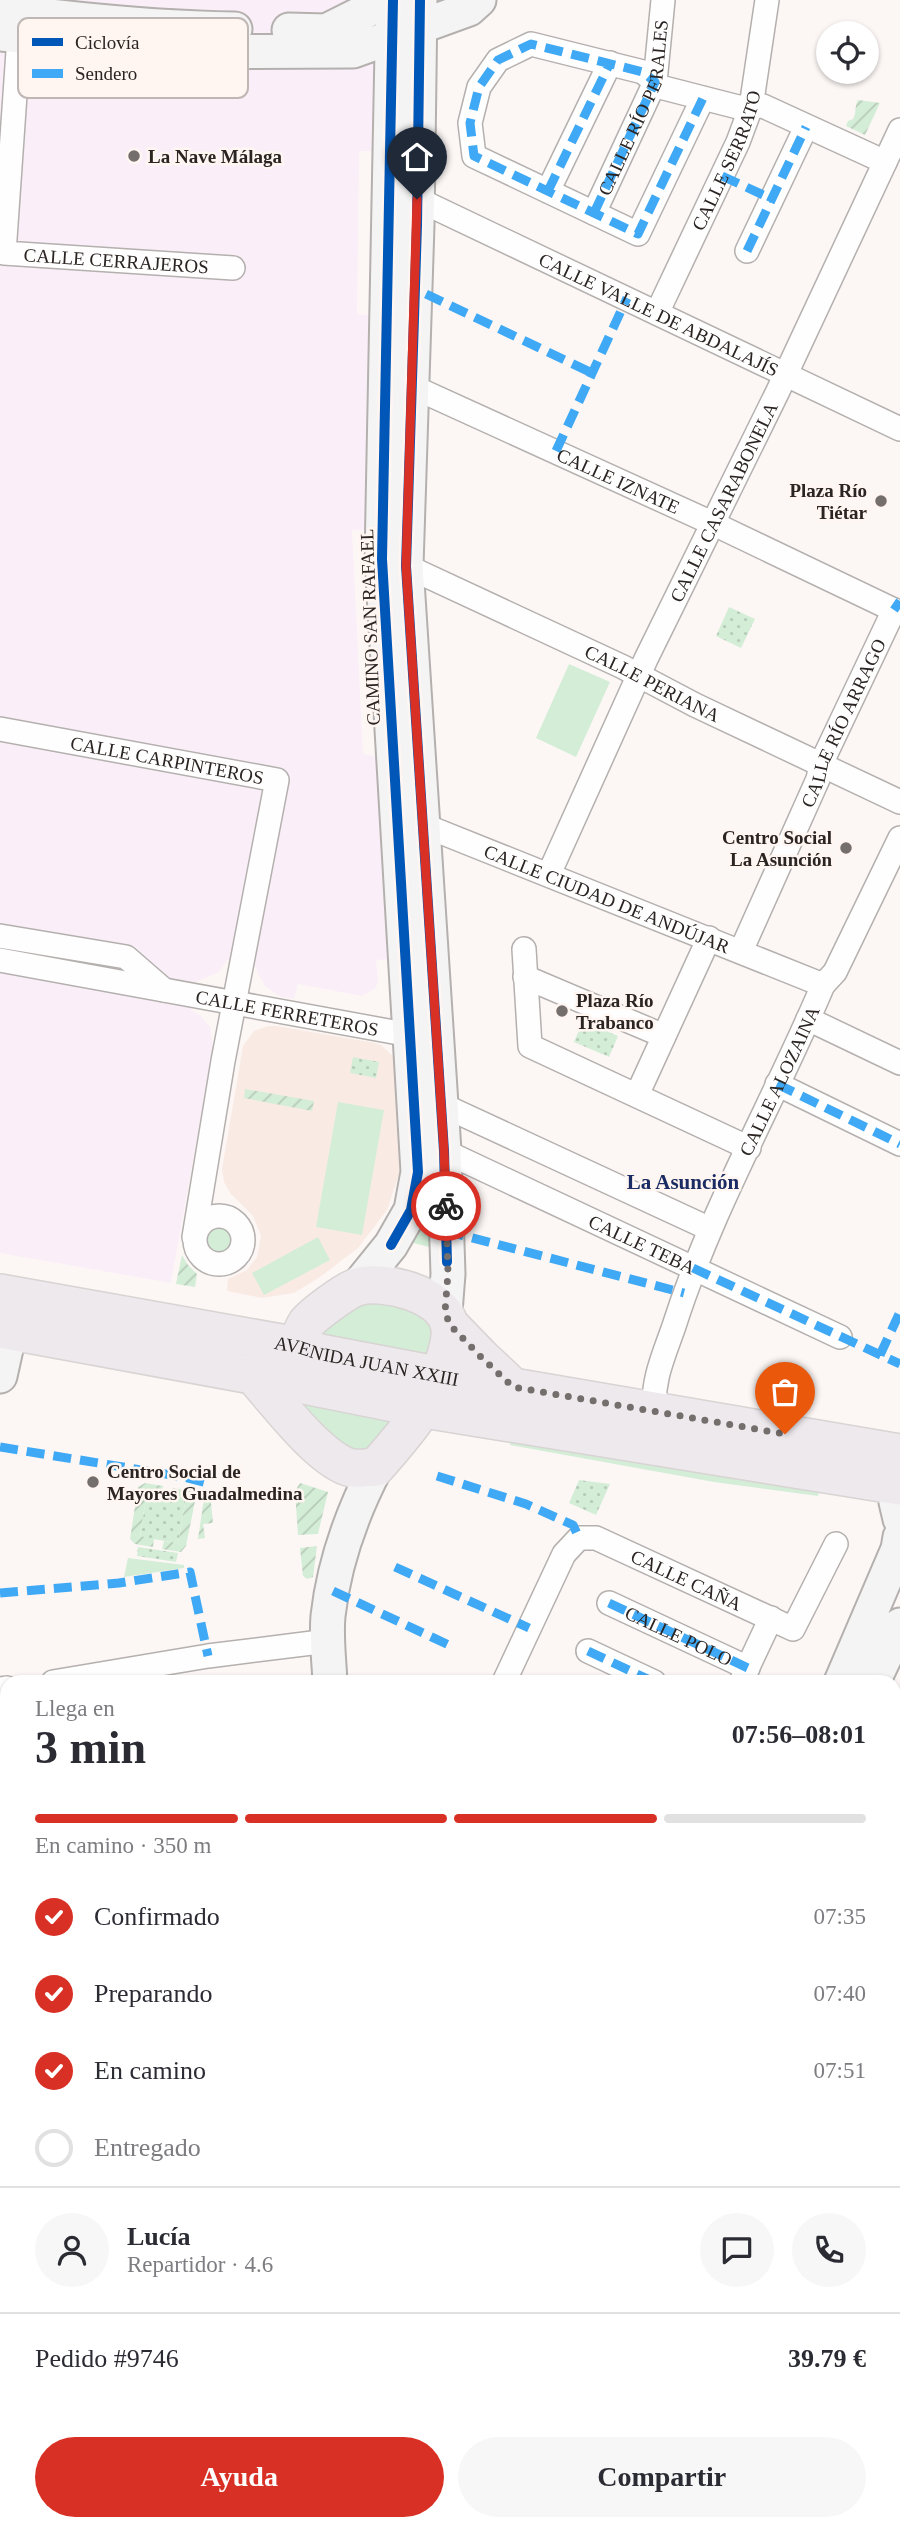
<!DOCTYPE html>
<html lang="es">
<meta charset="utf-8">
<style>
:root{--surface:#fff;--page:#f7f7f7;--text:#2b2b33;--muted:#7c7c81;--line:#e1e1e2;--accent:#d93025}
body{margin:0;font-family:Georgia,serif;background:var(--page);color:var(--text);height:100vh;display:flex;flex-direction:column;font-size:26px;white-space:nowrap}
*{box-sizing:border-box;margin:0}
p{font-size:23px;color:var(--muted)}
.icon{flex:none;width:38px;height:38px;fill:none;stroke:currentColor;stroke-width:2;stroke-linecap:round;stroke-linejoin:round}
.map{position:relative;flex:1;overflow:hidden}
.details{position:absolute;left:0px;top:1675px;width:901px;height:856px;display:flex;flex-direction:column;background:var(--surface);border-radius:21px 21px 0 0;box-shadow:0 2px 5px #0004}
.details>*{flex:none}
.fabs{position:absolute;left:816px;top:21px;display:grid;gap:14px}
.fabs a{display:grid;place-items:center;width:63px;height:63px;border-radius:50%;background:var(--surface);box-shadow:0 2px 5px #0004;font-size:35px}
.pin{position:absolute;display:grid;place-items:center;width:60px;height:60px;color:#fff;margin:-72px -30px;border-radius:50% 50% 50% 0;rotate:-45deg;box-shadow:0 0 7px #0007}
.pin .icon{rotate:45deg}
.courier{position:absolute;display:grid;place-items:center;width:70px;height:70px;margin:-35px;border:5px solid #d93025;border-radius:50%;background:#fff;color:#222;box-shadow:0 2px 9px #0007}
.headline em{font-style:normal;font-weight:700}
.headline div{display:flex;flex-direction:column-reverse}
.headline{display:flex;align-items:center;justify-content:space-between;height:119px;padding:0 35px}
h1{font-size:46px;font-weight:700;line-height:52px}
.bar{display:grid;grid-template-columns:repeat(4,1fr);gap:10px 7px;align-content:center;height:84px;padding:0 35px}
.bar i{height:9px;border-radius:5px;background:var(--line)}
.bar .current{background:var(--accent)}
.bar p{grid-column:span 4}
.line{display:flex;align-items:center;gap:18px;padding:0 35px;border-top:2px solid var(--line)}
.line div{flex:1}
.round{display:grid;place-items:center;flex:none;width:74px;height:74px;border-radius:37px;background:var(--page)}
ol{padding:0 35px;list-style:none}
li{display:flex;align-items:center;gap:21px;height:77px}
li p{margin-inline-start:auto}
li .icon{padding:7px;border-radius:50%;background:var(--accent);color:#fff;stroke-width:4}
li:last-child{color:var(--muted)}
li i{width:38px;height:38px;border:4px solid var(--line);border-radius:50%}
.action{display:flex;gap:14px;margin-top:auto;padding:14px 35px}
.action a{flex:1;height:80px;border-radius:42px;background:var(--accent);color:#fff;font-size:28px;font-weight:700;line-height:80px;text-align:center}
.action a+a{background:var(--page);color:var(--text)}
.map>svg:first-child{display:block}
.industrial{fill:#faeff8}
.built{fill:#f9ebe4}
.grass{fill:#d4edd7}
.park{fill:url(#park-dots)}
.garden{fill:url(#garden-furrows)}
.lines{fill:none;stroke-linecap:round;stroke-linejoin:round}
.street-casing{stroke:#b4b0ae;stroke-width:26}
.secondary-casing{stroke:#b4b0ae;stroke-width:37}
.primary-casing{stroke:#d8d4d3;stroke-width:40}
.street{stroke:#fffefe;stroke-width:23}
.secondary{stroke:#f5f4f5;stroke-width:33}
.primary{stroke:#ede9ed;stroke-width:37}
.quiet{stroke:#3fa9f5;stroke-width:9;stroke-dasharray:18 9;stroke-linecap:butt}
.cycleway-casing{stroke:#fff6f2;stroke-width:15}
.cycleway{stroke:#0057b8;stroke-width:10}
.done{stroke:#746e6c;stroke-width:7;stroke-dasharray:0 12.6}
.route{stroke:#d93025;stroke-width:9}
.poi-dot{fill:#746e6c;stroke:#fff6f2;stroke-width:2.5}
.labels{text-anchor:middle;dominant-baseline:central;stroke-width:5;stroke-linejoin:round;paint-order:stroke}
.street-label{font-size:19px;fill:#2a2422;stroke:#fff6f2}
.poi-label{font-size:19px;font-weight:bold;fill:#2a2422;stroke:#fff6f2;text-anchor:start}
.neighbourhood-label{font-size:21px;font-weight:bold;fill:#1a2c63;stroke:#fff6f2}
.key{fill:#fff6f2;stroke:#bfb7b4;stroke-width:2}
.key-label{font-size:19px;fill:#2a2422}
</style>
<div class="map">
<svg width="900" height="2529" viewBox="0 0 900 2529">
<defs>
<pattern id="park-dots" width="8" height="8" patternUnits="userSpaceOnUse" patternTransform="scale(1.75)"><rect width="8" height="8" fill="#d4edd7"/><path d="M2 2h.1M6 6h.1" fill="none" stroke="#b6cbb8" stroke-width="1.8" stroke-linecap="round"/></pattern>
<pattern id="garden-furrows" width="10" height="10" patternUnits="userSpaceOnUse" patternTransform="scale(1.75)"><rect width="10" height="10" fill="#d4edd7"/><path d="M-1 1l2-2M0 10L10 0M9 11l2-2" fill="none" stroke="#b6cbb8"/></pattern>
</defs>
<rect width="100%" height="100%" fill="#fcf7f5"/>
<path class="industrial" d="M0 0H377L374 151H359V161L357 314 371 315 367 530H352L363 754 377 757 390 959 376 960 378 980 376 988 362 996 298 984 294 999 281 997 265 986 257 972V967L227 960 219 972 196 982 191 1010 201 1016 210 1027 213 1048 171 1283 0 1253Z"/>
<path class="built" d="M268 1026H277L375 1043 381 1045 392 1055 396 1061 401 1168 387 1210 358 1248 320 1277 294 1293 262 1298 227 1291 228 1279 247 1270 257 1257 261 1236 253 1216 230 1193 224 1182 222 1169 243 1046 254 1031Z
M894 2052 900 2054V2460L894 2457Z
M693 2524H794L791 2529H690Z"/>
<path class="grass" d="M569 664 610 682 576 757 536 738Z
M338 1102 384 1110 362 1235 316 1227Z
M428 1194 437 1249 409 1242Z
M204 1240a16 16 0 1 1 32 0a16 16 0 1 1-32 0Z
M318 1237 330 1260 264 1295 252 1273Z
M385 1300 436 1322 433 1360 312 1340 353 1304Z
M289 1398 402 1414 374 1451 356 1458Z
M511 1435 820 1487 818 1496 714 1482 510 1445Z
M128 1558 184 1565V1568L124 1577Z
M894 2065 900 2067V2125L895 2135Z
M900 2163V2307L894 2318V2175Z"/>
<path class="park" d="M729 607 755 619 741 648 716 636Z
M583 1021 618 1036 609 1057 574 1042Z
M353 1057 379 1062 376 1078 350 1073Z
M579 1480 610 1484 596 1515 569 1503Z
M147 1491 186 1498 178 1543 140 1537Z
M138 1547 178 1553 176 1562 137 1556Z"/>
<path class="garden" d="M858 100 880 103 865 135 846 126 848 121 853 119C857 112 854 107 858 100Z
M245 1089 314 1101 312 1111 244 1098Z
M182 1255 188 1265 197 1274 195 1287 176 1284Z
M145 1483 163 1486 162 1494 147 1492 140 1536 154 1539 153 1547 135 1544 130 1539 138 1487Z
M300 1483 328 1492 318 1534 298 1535 295 1491Z
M173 1488 191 1491 196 1496 186 1546 181 1552 162 1549 164 1541 178 1543 186 1498 171 1495Z
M205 1492 210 1493 213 1523 203 1524 205 1538 198 1539Z
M317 1546 313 1577 307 1579 303 1576 300 1548Z"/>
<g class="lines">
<defs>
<g id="street">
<path id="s1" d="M19 37 4 253 233 268"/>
<path d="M703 98 638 234 474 156 470 123 479 87 498 60 531 44 643 72 660 87 738 107 763 106 885 162"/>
<path d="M548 191 610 63"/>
<path id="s2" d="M417 199 900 429"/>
<path id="s3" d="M594 213 655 82 663 0"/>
<path d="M747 251 806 127"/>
<path id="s4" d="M657 313 738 142 751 107 767 0"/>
<path id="s5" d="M411 386 714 524 900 613"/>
<path id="s6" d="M406 566 623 667 695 705 900 802"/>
<path id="s7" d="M0 729 277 780 223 1061 194 1237"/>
<path id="s8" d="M414 829 423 825 823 985"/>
<path id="s9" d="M549 874 646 659 777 393 900 130"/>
<path d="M0 936 126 957 164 990"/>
<path d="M524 949 530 1046 749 1148"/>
<path id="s10" d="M741 951 818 779 821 764 894 610"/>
<path id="s11" d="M0 960 410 1035"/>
<path d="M525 977 664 1036"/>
<path d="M808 1019 900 1063"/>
<path d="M777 1084 900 1144"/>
<path d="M637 1095 709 938"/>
<path d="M440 1104 710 1229"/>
<path id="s12" d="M444 1151 840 1337"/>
<circle cx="219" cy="1240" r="24"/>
<path id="s13" d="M655 1413C651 1382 664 1355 674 1326 712 1207 775 1099 823 985L835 972 900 838"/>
<path id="s14" d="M609 1603 748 1668"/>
<path d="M588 1651 654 1682"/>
<path d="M53 1682 208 1656 328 1641"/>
<path id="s15" d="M504 1682 564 1554 579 1538H596L793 1629 836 1544"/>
<path d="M741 1682 771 1618"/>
<path d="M0 1689 7 1688"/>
<path d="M0 1779 7 1778"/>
<path d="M894 2018 900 2021"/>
<path d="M0 2172H7"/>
<path d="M0 2274 7 2273"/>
<path d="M0 2358 7 2359"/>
<path d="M0 2454 7 2455"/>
</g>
<path id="secondary" d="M420 0 417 225 406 566 444 1151 448 1274 445 1312
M0 10C78 20 156 28 235 29
M289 30 326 31 372 8 378 0
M0 34 169 52 353 51 469 9 479 0
M357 1287 391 1245 411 1210 418 1172 382 559 393 0
M0 1376 10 1331
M896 1502 900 1519
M330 1682C329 1660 326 1638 328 1616 334 1562 351 1515 376 1467
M841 1682 898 1549 900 1537
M873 1682 900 1625
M360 2529 361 2524
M439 2529 448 2524
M480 2529 483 2524"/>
<g id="primary">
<path id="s16" d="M0 1293 298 1346 320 1353 462 1380 513 1387 900 1453"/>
<path d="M450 1325 481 1357 513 1387"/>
<path d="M0 1329 279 1380 424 1409 900 1486"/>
<path d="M253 1375C276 1401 317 1456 348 1467 356 1470 368 1467 376 1467 406 1433 435 1400 446 1355 449 1345 452 1334 449 1324 442 1294 384 1279 357 1287 348 1289 311 1316 306 1324 298 1336 296 1357 294 1371"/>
</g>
</defs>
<use href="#street" class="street-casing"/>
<use href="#secondary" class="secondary-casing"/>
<use href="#primary" class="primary-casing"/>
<use href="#street" class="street"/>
<use href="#secondary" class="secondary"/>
<use href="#primary" class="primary"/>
<path class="quiet" d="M722 176 772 199
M548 191 610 63
M594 213 655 82 643 72 531 44 498 60 479 87 470 123 474 156 638 234 703 98
M747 251 806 127
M426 294 592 373
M556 451 627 298
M894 610 900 601
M777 1084 900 1144
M446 1231 684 1293
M693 1268 900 1364
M880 1355 900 1312
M0 1447 184 1477 211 1484
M437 1476 526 1504 573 1525 579 1538
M395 1567 529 1628
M333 1591 451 1646
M0 1593 119 1583 190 1572 208 1656
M609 1603 748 1668
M588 1651 654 1682
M0 1847 7 1845
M0 2015 7 2014
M159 2529 160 2524"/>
<defs>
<path id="cycleway" d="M420 0 417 225 406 566 444 1151 447 1262
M391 1245 411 1210 418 1172 382 559 393 0"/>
</defs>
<use href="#cycleway" class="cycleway-casing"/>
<use href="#cycleway" class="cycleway"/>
</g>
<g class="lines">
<path class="done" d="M446 1206 448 1273 445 1312 450 1325 481 1357 513 1387 785 1434"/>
<path class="route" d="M417 199 406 566 444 1151 446 1206"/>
</g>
<g class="poi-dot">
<circle cx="134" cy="156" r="7"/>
<circle cx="881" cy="501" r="7"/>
<circle cx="846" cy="848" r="7"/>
<circle cx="562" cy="1011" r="7"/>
<circle cx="93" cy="1482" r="7"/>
</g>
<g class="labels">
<g class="street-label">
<text stroke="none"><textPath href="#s3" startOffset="114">CALLE RÍO PERALES</textPath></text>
<text stroke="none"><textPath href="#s4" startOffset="168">CALLE SERRATO</textPath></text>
<text stroke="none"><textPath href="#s1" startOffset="329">CALLE CERRAJEROS</textPath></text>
<text stroke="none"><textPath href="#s2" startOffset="268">CALLE VALLE DE ABDALAJÍS</textPath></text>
<text stroke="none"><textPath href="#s5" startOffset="228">CALLE IZNATE</textPath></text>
<text stroke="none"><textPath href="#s9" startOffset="411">CALLE CASARABONELA</textPath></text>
<text transform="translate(370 627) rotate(-92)">CAMINO SAN RAFAEL</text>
<text stroke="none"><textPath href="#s6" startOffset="273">CALLE PERIANA</textPath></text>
<text stroke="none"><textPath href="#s10" startOffset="250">CALLE RÍO ARRAGO</textPath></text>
<text stroke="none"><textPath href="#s7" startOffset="170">CALLE CARPINTEROS</textPath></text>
<text stroke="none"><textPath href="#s8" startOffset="208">CALLE CIUDAD DE ANDÚJAR</textPath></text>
<text stroke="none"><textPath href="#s11" startOffset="292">CALLE FERRETEROS</textPath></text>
<text stroke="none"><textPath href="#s13" startOffset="357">CALLE ALOZAINA</textPath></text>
<text stroke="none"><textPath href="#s12" startOffset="219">CALLE TEBA</textPath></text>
<text stroke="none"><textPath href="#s16" startOffset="373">AVENIDA JUAN XXIII</textPath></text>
<text stroke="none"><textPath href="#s15" startOffset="280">CALLE CAÑA</textPath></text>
<text stroke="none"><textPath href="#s14" startOffset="77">CALLE POLO</textPath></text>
</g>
<g class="poi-label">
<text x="148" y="156">La Nave Málaga</text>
<text x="867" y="490" text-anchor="end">Plaza Río<tspan x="867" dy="22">Tiétar</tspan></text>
<text x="832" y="837" text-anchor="end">Centro Social<tspan x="832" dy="22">La Asunción</tspan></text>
<text x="576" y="1000">Plaza Río<tspan x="576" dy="22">Trabanco</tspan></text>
<text x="107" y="1471">Centro Social de<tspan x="107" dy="22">Mayores Guadalmedina</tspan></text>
</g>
<g class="neighbourhood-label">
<text x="683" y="1182">La Asunción</text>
</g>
</g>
<rect x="18" y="18" width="230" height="80" rx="10" class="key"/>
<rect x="32" y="38" width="31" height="8" fill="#0057b8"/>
<rect x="32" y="69" width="31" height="9" fill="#3fa9f5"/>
<g class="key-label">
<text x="75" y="49">Ciclovía</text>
<text x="75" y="80">Sendero</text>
</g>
</svg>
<div class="fabs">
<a><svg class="icon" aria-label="locate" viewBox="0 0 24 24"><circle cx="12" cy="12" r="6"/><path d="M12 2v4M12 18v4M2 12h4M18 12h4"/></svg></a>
</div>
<div class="pin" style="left:785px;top:1434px;background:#ea580c"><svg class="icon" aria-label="bag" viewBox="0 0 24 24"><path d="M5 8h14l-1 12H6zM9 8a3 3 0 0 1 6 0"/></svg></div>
<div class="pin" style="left:417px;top:199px;background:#1f2937"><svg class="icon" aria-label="home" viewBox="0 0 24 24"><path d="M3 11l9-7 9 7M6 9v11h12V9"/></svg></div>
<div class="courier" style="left:446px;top:1206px"><svg class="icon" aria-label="bike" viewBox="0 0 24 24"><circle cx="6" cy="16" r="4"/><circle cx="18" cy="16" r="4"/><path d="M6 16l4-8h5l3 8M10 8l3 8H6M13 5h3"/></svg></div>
<section class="details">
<div class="headline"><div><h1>3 min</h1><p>Llega en</p></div><em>07:56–08:01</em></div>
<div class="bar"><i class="current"></i><i class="current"></i><i class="current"></i><i></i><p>En camino · 350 m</p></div>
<ol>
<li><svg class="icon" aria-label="check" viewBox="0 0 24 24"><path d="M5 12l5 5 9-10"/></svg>Confirmado<p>07:35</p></li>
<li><svg class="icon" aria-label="check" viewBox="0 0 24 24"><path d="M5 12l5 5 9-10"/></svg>Preparando<p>07:40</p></li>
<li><svg class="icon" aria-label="check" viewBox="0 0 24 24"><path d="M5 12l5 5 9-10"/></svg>En camino<p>07:51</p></li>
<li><i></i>Entregado</li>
</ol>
<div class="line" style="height:126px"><a class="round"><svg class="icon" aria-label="person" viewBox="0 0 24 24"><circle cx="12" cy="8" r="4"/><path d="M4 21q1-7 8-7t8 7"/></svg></a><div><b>Lucía</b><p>Repartidor · 4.6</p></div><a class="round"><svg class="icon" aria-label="chat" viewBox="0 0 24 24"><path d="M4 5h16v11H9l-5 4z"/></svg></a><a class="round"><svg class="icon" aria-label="phone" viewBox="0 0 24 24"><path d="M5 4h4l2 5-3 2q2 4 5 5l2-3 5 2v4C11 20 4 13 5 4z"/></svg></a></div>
<div class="line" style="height:91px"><div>Pedido #9746</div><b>39.79 €</b></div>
<div class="action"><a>Ayuda</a><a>Compartir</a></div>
</section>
</div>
